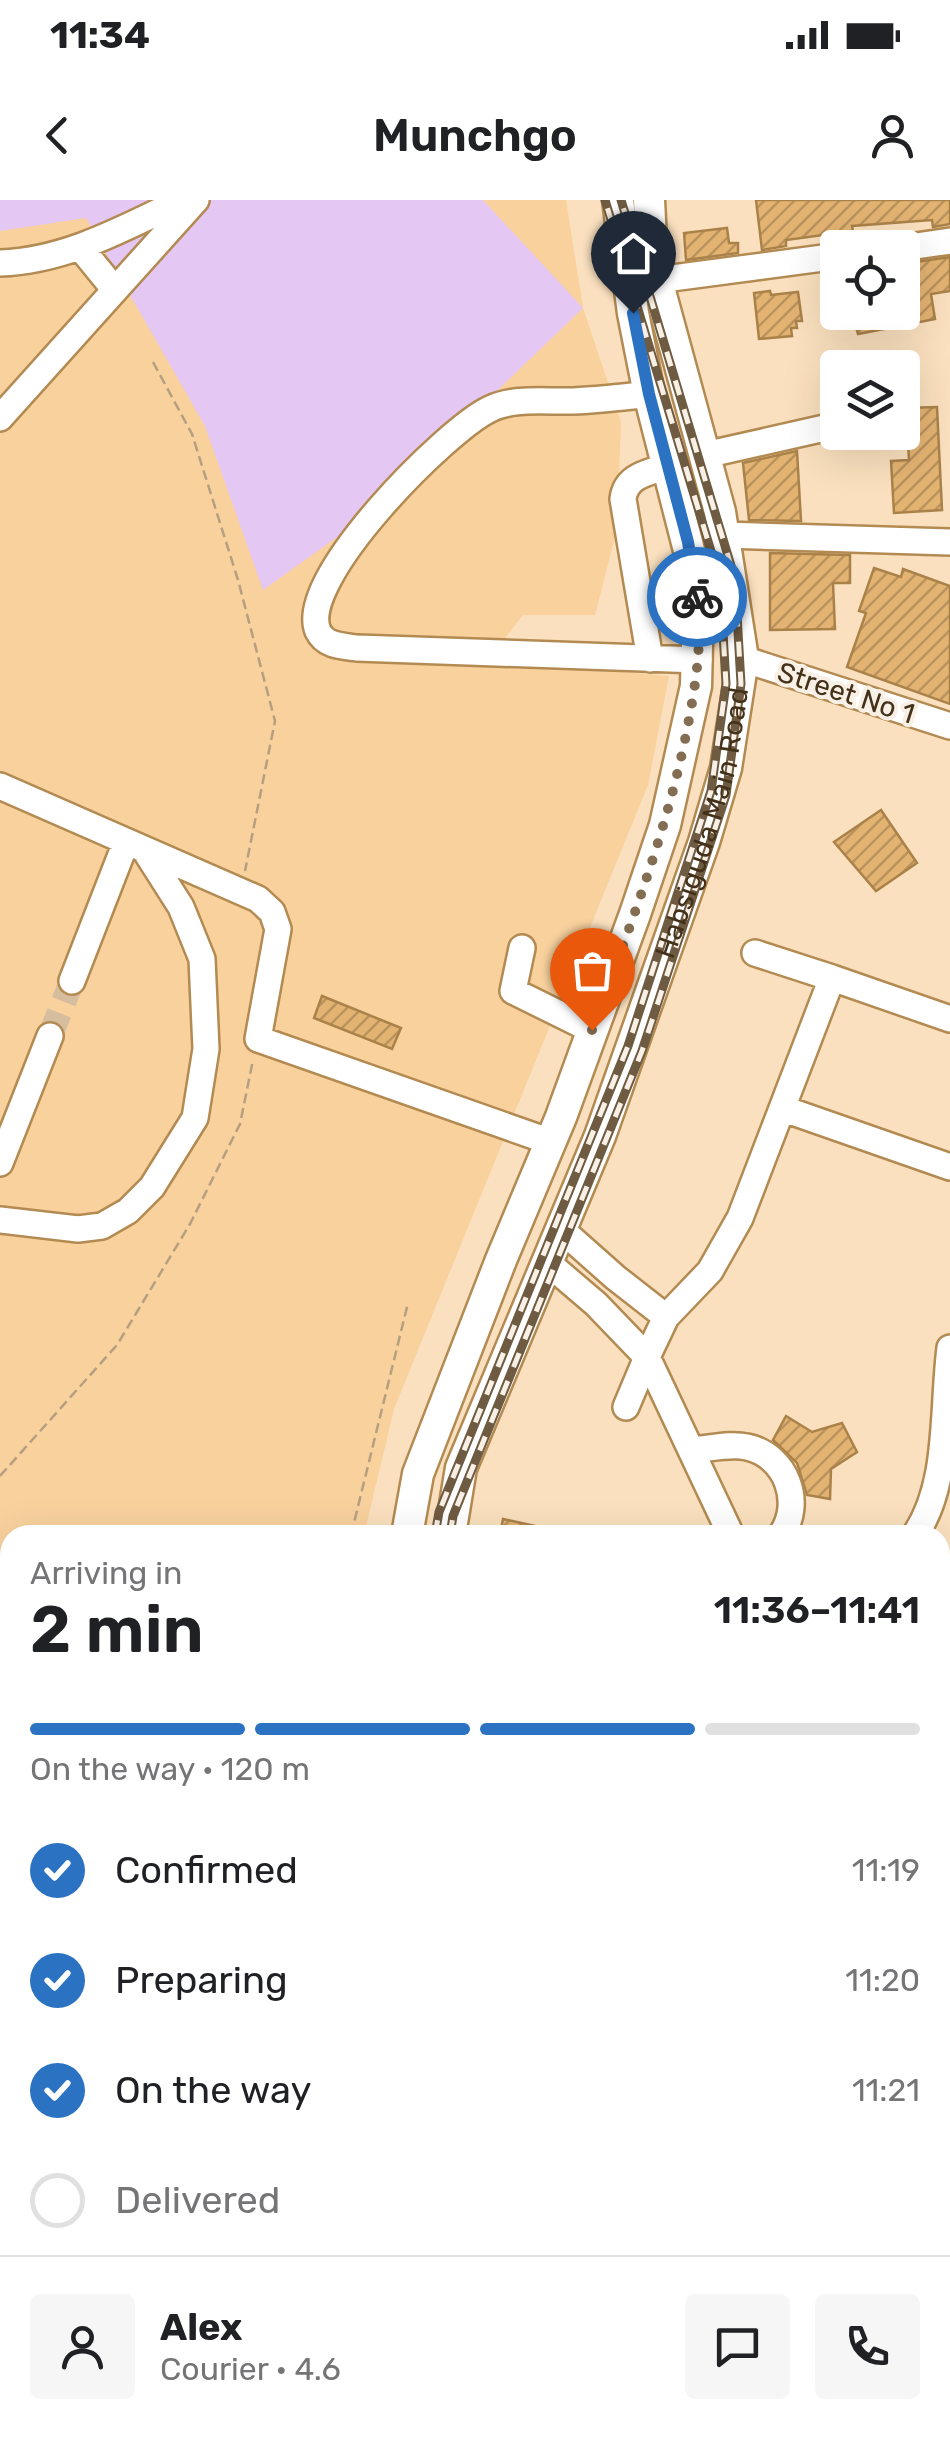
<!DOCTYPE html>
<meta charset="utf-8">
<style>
:root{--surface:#fff;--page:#f6f6f6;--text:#202124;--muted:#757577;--line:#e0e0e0;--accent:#2b72c3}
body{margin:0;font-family:Rubik,sans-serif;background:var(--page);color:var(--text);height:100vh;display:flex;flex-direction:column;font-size:38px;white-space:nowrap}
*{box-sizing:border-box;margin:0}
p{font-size:32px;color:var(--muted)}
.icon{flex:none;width:55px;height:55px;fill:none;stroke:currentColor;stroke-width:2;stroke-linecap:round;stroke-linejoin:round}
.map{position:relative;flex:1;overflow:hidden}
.drawer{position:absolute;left:0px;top:1325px;width:950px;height:930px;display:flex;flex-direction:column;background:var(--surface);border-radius:30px 30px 0 0;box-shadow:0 10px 40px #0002}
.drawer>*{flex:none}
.buttons{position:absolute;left:820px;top:30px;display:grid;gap:20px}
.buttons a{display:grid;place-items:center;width:100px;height:100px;border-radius:10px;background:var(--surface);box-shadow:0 10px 40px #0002;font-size:50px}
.pin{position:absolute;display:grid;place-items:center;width:85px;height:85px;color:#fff;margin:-102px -42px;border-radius:50% 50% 50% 0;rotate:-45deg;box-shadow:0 0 10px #0007}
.pin .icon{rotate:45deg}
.courier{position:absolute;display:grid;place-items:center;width:100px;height:100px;margin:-50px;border:8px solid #2b72c3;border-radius:50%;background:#fff;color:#222;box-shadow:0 2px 12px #0007}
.summary em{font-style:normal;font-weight:600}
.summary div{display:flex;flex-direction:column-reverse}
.summary{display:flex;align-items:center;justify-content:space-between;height:170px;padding:0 30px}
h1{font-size:65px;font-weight:600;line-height:75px}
.bar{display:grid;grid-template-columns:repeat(4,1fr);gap:15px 10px;align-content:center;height:120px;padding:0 30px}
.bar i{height:12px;border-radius:8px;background:var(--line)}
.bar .on{background:var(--accent)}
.bar p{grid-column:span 4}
.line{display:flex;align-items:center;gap:25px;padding:0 30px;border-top:2px solid var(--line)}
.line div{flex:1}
.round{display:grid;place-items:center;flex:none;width:105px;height:105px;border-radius:10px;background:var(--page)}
ol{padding:0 30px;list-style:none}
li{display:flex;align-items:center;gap:30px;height:110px}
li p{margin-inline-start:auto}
li .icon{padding:10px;border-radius:50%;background:var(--accent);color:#fff;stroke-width:4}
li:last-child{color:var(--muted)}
li i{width:55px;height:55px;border:5px solid var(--line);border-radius:50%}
.status{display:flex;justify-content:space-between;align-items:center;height:70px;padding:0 50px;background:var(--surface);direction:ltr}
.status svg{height:28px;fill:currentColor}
header{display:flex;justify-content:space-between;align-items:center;height:130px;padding:0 30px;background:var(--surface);font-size:45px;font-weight:600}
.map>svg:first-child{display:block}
.built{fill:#f8d19d}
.grass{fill:#e4c7f3}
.building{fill:url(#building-hatch);stroke:#aa8249;stroke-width:2.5}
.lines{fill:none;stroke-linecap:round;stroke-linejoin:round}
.minor-tunnel{stroke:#d5bd9d;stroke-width:25;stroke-dasharray:25 12;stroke-linecap:butt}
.minor-casing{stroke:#b38a51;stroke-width:30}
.major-casing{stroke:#b38a51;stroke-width:35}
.path{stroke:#b69f81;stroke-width:2.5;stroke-dasharray:10 5;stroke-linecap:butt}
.minor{stroke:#fff;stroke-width:25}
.major{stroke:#fff;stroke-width:30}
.rail-casing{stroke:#6f5b41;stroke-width:9}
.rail{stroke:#f9f0e5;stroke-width:5;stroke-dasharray:15;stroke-linecap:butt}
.done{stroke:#836e53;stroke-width:10;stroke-dasharray:0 18}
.route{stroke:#2b72c3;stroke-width:12}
.labels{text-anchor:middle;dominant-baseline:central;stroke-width:8;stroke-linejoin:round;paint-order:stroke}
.street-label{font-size:28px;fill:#43311a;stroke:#f9f0e5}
</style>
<div class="status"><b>11:34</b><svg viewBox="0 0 49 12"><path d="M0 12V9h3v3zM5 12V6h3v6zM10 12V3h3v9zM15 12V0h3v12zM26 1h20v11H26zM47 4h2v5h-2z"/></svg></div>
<header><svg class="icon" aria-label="back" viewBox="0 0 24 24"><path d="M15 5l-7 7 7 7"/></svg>Munchgo<svg class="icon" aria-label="person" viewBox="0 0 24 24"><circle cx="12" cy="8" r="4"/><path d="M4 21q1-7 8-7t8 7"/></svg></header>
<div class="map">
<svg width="950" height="2255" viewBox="0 0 950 2255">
<defs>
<pattern id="building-hatch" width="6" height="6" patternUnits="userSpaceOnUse" patternTransform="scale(2.5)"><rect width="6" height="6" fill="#e3b372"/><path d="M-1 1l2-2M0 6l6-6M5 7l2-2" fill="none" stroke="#ba925d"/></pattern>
</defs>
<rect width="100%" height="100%" fill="#fae0be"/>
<path class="built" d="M0 0H566L583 108 621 222 617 329 595 415H523L488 460 669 476 648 585 394 1209 364 1335H10V2245H103L98 2255H0Z"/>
<path class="grass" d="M0 0H483L583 108 368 315 263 390 205 226 86 18 0 31Z"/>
<path class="building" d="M756 0H950V24L933 27 932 20 852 26 853 31 786 40V46L762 50Z
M727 28 729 43H738V53L686 60 684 33Z
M950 57V91L931 94 935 119 858 134 852 112H902V64Z
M770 91 771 95 798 92 802 121H796L797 128H791L792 136 759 139 754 93Z
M937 207 942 310 894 313 891 261 909 260 906 208Z
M797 251 801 321 749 320 743 263Z
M770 353 850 355V383H833L835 429 770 430Z
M874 368 901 377 903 369 950 386V504L847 467 866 413 859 411Z
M881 610 917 663 876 691 834 642Z
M322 796 401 828 392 849 314 818Z
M786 1216 812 1232 842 1223 857 1252 831 1269 830 1299 807 1295 797 1263 773 1240Z
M503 1319 549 1329V1335H500Z"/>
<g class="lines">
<path class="minor-tunnel" d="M50 836 72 781"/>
<defs>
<path id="minor" d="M80 47 115 90
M902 48 950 41
M0 63C66 61 124 28 183 0
M657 80 838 56
M649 194C624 197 598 200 573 201 547 202 514 197 490 209 446 230 296 380 318 431 325 446 342 446 357 448L699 460
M0 218 196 0
M705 255 838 225
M724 335 950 342
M650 459 623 299C626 275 648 273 668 266
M743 459 950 526
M0 586 258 699 272 712 278 729 258 839 551 942
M522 748 513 791 592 830
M832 778 950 819
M72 781 126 642
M784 909 950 967
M0 963 50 836
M0 1020 78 1029 102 1026 128 1011 152 987 195 918 206 849 202 759 181 707 146 652
M563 1031 616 1078 666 1117 647 1157 731 1335
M548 1063 596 1104 647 1157 626 1207
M666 1117 710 1071 740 1018 832 778 755 753
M691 1250C709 1249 730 1243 747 1247 786 1255 804 1303 781 1335
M915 1335C950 1283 942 1210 950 1148
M940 1719 950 1737
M940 1881 950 1876
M940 2032 950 2050
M0 2152 10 2155
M262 2245 265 2255
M734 2245 740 2255
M100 2255 105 2245
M677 2255 678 2245"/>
<g id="major">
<path d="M407 1335 418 1274 501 1060 561 917 635 714 665 625 696 486 698 404 694 370 649 194 633 113 618 0"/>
<path id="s1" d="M450 1335 461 1268 600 936 704 642 726 568 743 459 720 312 652 62 649 0"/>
<path d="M122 2255 126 2245"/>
<path d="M170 2255 175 2245"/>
</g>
</defs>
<use href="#minor" class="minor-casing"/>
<use href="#major" class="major-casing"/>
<path class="path" d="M153 162 192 234 238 380 275 521 245 671
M0 1276 117 1145 190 1024 240 924 253 860
M351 1335 408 1103
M0 1790 10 1785"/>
<use href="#minor" class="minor"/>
<use href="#major" class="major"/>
<defs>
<path id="rail" d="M435 1335 439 1312 628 846 711 591 726 484 720 381 605 0
M450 1335 453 1316 642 851 726 595 741 484 735 379 621 0
M146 2255 150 2245"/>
</defs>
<use href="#rail" class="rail-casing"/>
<use href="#rail" class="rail"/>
</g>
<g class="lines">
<path class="done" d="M592 830C628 732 665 637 686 535 695 489 703 444 697 397"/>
<path class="route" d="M633 113 649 194 688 342 697 397"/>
</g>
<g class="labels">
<g class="street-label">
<text transform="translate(846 493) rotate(18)">Street No 1</text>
<text stroke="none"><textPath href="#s1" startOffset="758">Habsiguda Main Road</textPath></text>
</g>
</g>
</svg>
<div class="buttons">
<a><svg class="icon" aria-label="locate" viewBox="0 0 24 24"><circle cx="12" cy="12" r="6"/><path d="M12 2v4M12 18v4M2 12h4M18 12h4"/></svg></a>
<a><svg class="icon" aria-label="layers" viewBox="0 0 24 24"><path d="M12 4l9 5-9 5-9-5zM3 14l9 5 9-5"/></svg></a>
</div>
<div class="pin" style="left:592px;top:830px;background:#ea580c"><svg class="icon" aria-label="bag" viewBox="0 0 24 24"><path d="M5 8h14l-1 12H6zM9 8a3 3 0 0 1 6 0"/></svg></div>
<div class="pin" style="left:633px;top:113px;background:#1f2937"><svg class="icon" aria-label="home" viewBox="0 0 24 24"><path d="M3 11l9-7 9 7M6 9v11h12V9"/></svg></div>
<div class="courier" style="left:697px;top:397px"><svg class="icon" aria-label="bike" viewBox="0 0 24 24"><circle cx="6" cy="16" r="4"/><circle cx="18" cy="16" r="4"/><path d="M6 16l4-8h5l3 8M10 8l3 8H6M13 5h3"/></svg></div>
<section class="drawer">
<div class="summary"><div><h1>2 min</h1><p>Arriving in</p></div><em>11:36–11:41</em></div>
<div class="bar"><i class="on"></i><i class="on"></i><i class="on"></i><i></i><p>On the way · 120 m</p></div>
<ol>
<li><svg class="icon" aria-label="check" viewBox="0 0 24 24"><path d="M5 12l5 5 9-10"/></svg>Confirmed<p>11:19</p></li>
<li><svg class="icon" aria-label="check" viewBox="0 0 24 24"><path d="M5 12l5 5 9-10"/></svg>Preparing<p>11:20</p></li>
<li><svg class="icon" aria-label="check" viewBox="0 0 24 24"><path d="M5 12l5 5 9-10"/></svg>On the way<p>11:21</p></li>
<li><i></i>Delivered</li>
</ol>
<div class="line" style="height:180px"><a class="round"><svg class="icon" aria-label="person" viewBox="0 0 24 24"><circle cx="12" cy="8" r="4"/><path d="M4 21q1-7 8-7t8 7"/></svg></a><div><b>Alex</b><p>Courier · 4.6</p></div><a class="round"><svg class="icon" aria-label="chat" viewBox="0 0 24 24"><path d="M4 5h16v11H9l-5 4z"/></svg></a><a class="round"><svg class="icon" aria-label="phone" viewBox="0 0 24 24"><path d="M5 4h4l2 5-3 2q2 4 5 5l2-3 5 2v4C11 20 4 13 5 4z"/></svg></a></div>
</section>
</div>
